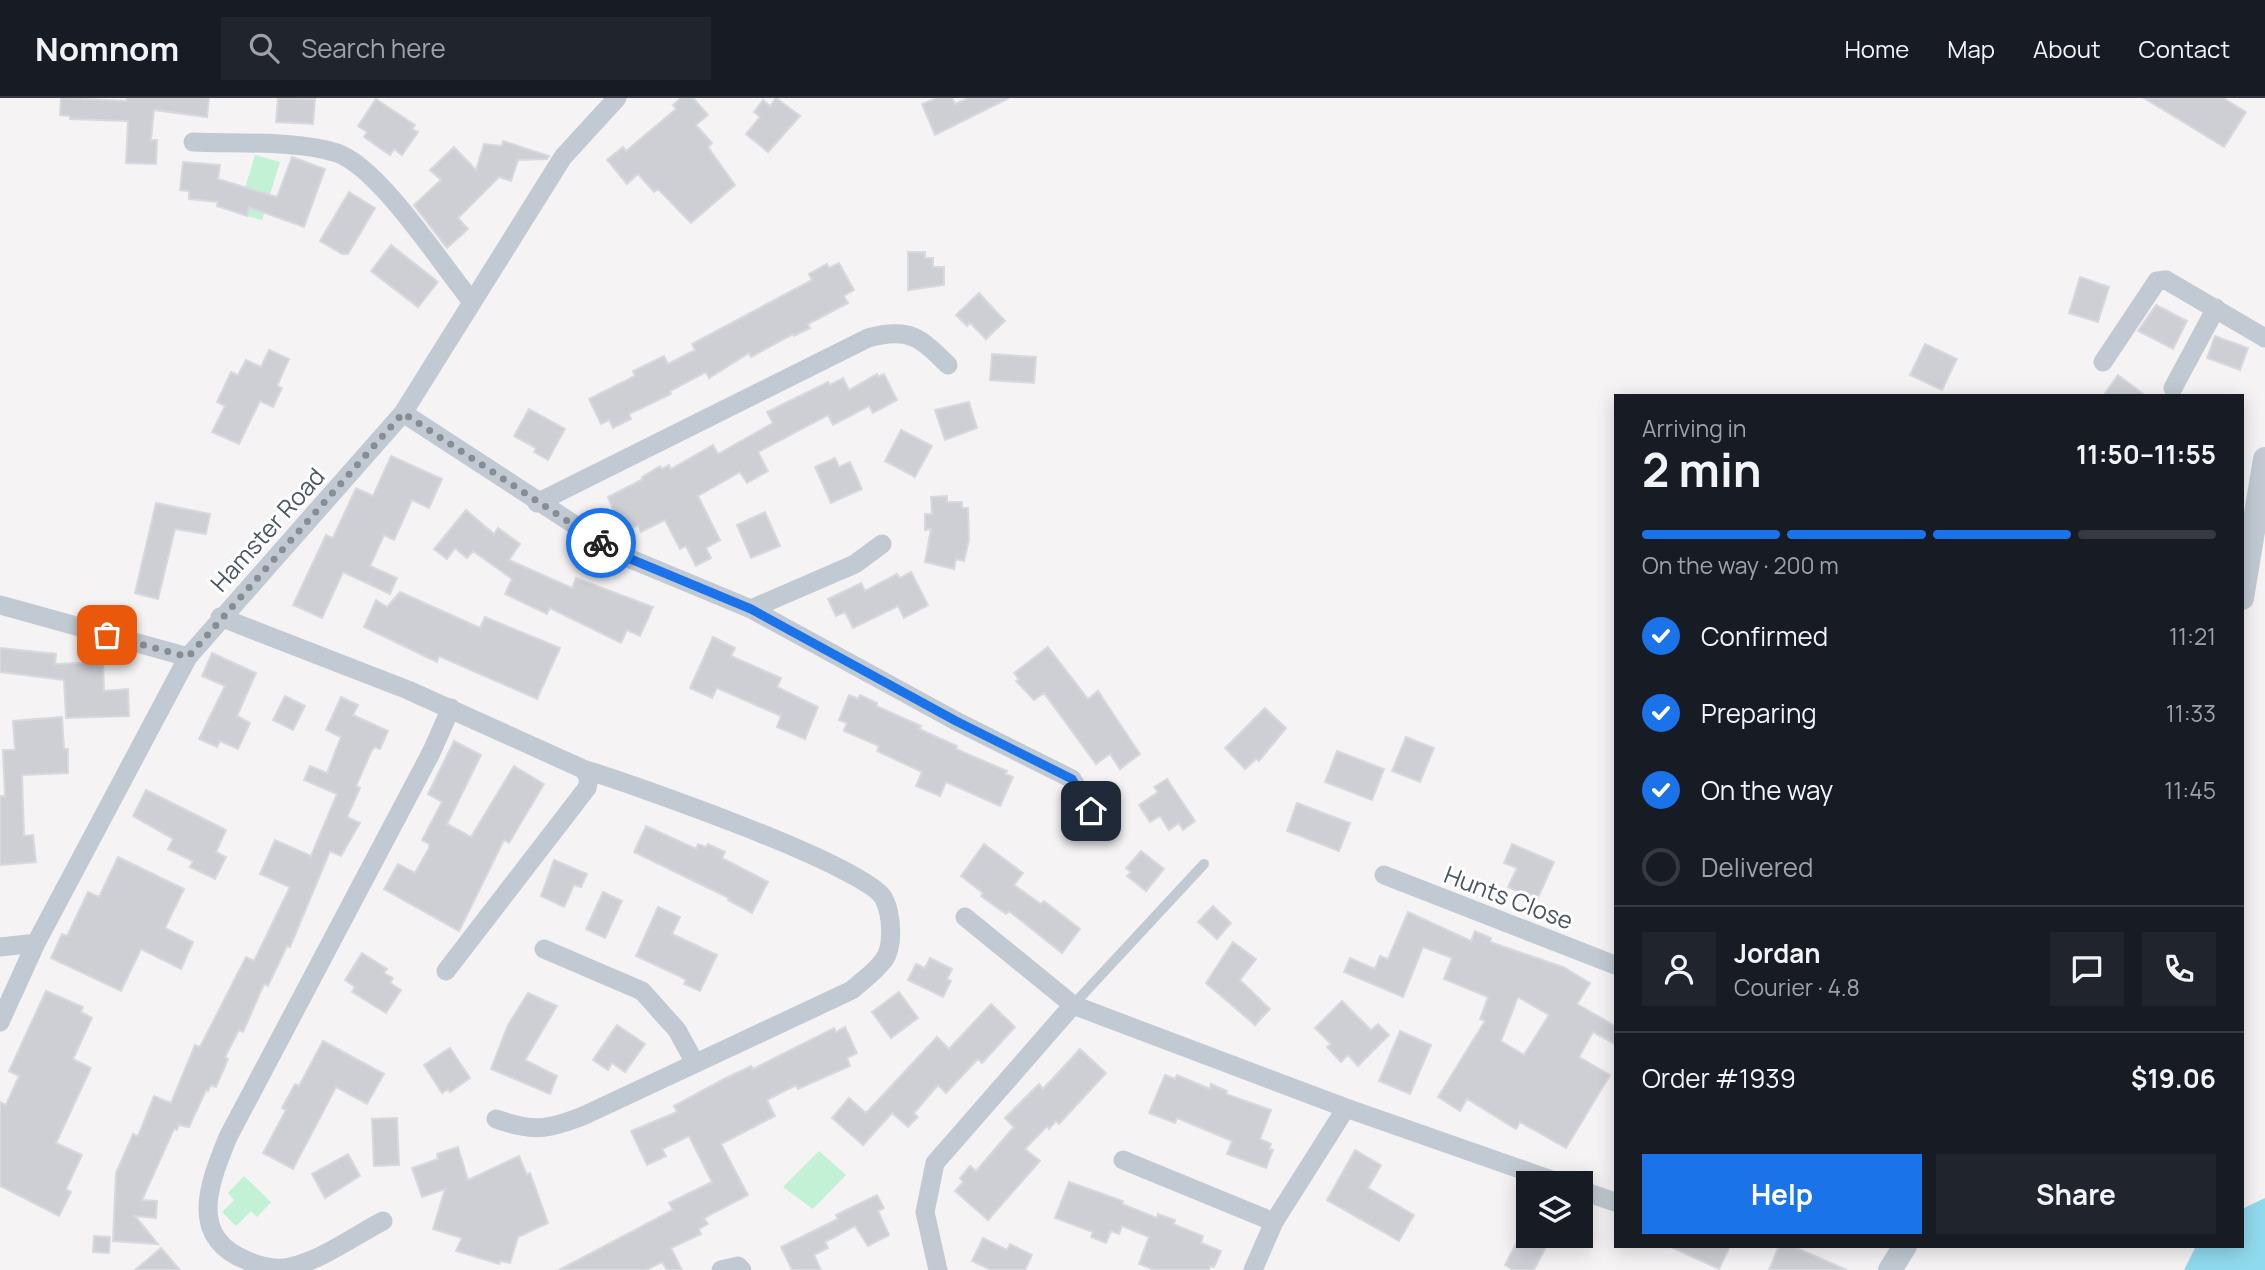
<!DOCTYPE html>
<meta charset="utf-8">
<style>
:root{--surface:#171b24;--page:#20242c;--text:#f1f3f6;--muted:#9ea1a6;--line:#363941;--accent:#1a73e8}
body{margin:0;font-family:Manrope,sans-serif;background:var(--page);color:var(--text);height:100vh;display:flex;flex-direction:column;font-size:26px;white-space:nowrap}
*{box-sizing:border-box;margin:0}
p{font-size:23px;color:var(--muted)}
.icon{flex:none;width:38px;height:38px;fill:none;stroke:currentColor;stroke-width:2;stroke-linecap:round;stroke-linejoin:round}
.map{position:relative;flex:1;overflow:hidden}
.drawer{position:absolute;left:1614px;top:296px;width:630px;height:854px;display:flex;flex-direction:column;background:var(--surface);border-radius:0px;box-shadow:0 4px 18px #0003}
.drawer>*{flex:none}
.controls{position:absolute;left:1516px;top:1073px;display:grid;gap:14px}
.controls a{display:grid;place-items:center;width:77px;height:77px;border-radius:0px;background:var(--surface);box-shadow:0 4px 18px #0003;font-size:35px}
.pin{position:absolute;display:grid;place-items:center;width:60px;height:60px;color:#fff;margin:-30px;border-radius:14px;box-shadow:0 4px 10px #0006}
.courier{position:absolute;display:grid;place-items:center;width:70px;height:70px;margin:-35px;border:5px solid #1a73e8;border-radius:50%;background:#fff;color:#222;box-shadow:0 2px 9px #0007}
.overview em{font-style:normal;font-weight:700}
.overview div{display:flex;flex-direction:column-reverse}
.overview{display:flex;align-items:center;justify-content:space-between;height:119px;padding:0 28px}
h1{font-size:46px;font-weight:700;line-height:52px}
.bar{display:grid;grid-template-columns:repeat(4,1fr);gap:10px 7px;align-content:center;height:84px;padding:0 28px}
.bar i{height:9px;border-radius:5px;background:var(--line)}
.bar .current{background:var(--accent)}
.bar p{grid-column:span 4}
.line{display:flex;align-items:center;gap:18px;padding:0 28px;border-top:2px solid var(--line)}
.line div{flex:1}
.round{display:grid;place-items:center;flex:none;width:74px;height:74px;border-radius:0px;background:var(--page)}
ol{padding:0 28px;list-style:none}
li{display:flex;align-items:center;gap:21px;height:77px}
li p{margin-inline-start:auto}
li .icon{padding:7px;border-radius:50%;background:var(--accent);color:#fff;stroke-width:4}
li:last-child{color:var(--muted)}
li i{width:38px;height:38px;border:4px solid var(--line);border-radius:50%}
.action{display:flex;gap:14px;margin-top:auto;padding:14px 28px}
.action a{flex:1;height:80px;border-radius:0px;background:var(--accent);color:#fff;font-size:28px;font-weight:700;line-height:80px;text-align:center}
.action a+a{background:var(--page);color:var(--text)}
header{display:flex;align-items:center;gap:42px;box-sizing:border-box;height:98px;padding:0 35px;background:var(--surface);border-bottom:2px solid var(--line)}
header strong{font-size:33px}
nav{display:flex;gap:38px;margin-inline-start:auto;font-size:24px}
.search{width:490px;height:63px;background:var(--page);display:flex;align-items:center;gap:18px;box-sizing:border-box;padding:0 24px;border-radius:0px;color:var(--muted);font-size:26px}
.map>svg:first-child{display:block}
.green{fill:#c3f1d5}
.water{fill:#90daee}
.building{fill:#cdcfd5;stroke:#d7d9de;stroke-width:2;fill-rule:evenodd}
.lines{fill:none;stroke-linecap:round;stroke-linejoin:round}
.service{stroke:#c1cad2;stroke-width:10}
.minor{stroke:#c1cad2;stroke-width:19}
.tertiary{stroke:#c1cad2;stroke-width:24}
.done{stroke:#868d94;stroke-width:7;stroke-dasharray:0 12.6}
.route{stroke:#1a73e8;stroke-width:9}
.labels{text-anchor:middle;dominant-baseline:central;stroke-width:6;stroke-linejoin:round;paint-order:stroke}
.street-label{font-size:24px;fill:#4a5661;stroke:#fff}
</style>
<header>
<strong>Nomnom</strong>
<div class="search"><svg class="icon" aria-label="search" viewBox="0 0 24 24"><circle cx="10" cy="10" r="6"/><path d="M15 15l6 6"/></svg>Search here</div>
<nav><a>Home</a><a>Map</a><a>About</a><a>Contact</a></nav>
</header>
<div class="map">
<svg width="2265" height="1172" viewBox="0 0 2265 1172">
<rect width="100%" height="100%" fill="#f5f3f3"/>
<path class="green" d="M255 57 280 64 262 122 247 118 254 93 245 90Z
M819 1053 846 1077 813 1111 783 1089Z
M244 1078 271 1104 257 1119 251 1113 236 1128 222 1114 234 1102 228 1095Z"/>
<path class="water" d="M2265 1100V1172H2184L2196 1148H2242V1111Z"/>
<path class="building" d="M61 0 126 3 127 0H209L207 19 154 12 151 42H157L156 66 126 65 128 23 70 21V18L60 17Z
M278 0 315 1 313 26 276 24Z
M681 0H693L708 17 696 27 712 45 708 49 735 87 691 125 658 91 654 94 638 76 627 86 607 62 623 49 626 53 676 11 673 7Z
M776 0 800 18 768 54 746 36 760 19 754 14 763 2 770 8Z
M937 0H952L955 6 969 0H1009L935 37 922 6Z
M2144 0H2223L2246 14 2224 49Z
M376 1 415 27 412 31 418 34 402 57 394 51 390 57 364 39 367 34 358 28Z
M503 43 549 58 547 61 518 62 511 83 499 79 458 120 468 131 447 150 414 107 441 82 430 72 454 49 476 72 484 46 502 48Z
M292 59 325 71 304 129 249 109 247 118 217 108 218 104 189 101V93L180 92 183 64 220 67 218 81 277 99Z
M349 94 375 110 348 156H342L320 143Z
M391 147 438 184 418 209 371 173Z
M908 154H925V160H933V169H944V187L908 192Z
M839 165 854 192 844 198 848 205 808 226 810 230 794 238 793 236 751 259 749 255 709 280 706 274 670 293 671 296 629 316 631 321 613 330 609 322 601 326 589 301 635 278 633 273 664 258 668 266 695 252 692 246 812 182 809 176 827 166 829 170Z
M2080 179 2109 189 2098 224 2069 215Z
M979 195 1005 223 986 241 970 225 967 228 956 217Z
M2156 207 2187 223 2173 251 2138 233Z
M2215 238 2248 250 2240 272 2207 260Z
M1925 246 1957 261 1942 292 1910 277Z
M269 252 289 261 277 288 282 290 273 309 260 303 239 346 212 334 225 308 217 304 231 274 238 277 246 262 261 269Z
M992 256 1036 259 1034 285 990 282Z
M877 276 878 279 884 276 897 302 873 315 869 308 833 327 828 317 758 354 768 373 747 385 740 374 698 398 720 442 706 450 711 460 696 468 686 448 680 451 665 422 641 434 638 427 622 435 608 399 643 381 642 379 660 368 662 371 669 367 671 371 713 347 718 356 773 325 767 314 828 284 830 287 843 280 849 292Z
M2118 277 2146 298H2103Z
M969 304 977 330 945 342 935 312Z
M529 311 565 331 548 362 534 354 536 350 514 338Z
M901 332 932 348 915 379 885 363Z
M391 358 442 381 429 410 412 402 394 442 384 437 370 468 397 480 390 496 343 474 322 520 293 507 326 437 333 440 356 390 373 398Z
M835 360 839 369 850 364 862 391 831 405 815 369Z
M947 398V404H962V410H968L969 442 964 463 956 461 954 471 925 464 931 431 925 432V416H932L931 399Z
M156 405 210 416 206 436 175 431 158 501 135 495Z
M466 412 494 436 498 430 520 446 509 462 572 490 576 480 653 509 640 538 627 532 621 545 550 510 547 516 505 496 512 481 473 453 467 460 455 450 447 461 434 451Z
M765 414 780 448 751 460 737 427Z
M911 474 928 507 904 520 898 508 853 530 845 514 836 518 828 501 861 485 865 493 897 476 900 480Z
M400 494 480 530 485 519 560 550 537 601 439 558 437 564 364 529 376 502 387 509Z
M713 539 735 550 731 558 781 580 777 589 818 609 805 641 777 629 781 618 717 590 712 600 690 590Z
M1048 549 1088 601 1098 593 1140 656 1120 671 1110 656 1096 666 1044 595 1034 602 1016 583 1019 581 1014 575Z
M0 550 56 556 55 566 103 564 104 593 128 591 129 618 66 620 64 582 0 574Z
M212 555 256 575 237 618 250 625 238 651 220 643 217 649 199 641 225 588 202 578Z
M849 597 858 601 860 597 877 605 876 608 921 628 919 631 957 648 956 651 1007 673 1005 676 1013 679 1000 708 946 684 940 698 916 688 922 674 877 653 879 648 844 633 847 625 839 622Z
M285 598 305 608 293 632 273 622Z
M341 599 358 607 353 617 388 633 380 651 375 649 372 652 356 688 360 690 347 719 360 725 341 758 330 753 290 849 287 848 268 888 264 886 243 934 239 932 225 959 228 961 216 989 211 987 208 993 206 992 189 1029 179 1027 177 1032 174 1031 142 1102 157 1103 156 1120 135 1118 158 1146 113 1143 116 1075 133 1036 138 1038 154 998 171 1005 195 947 200 949 246 859 254 863 290 789 260 776 275 742 311 758 337 696 304 682 310 668 327 675 341 639 326 632Z
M1265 610 1286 630 1259 663 1256 661 1245 671 1225 650Z
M62 619 64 651H68V675L22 677 24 738 33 737 36 764 0 767V698H5L3 652H15L13 623Z
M1406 639 1434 650 1420 684 1392 673Z
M454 643 481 657 447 726 471 739 514 668 544 686 509 745 504 742 459 833 384 791 398 766 415 775 429 750V746L422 742 442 704 428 696Z
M1337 653 1384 671 1372 702 1325 684Z
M1167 681 1195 723 1183 732 1179 725 1169 732 1160 718 1150 724 1139 707 1158 694 1154 689Z
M146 692 226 732 216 754 226 759 215 781 190 769 193 763 168 751 173 741 133 718Z
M1297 705 1350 725 1339 753 1287 733Z
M646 728 696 751 698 746 706 749 708 746 725 754 722 760 768 784 752 815 728 802 729 800 634 754Z
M984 746 1023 775 1014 787 1041 806 1044 803 1080 831 1062 855 1009 813 1006 816 981 798 983 795 961 778Z
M1512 746 1554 764 1537 802 1508 789 1517 770 1504 765Z
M1141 753 1164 771 1146 793 1127 778 1131 774 1126 770Z
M118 759 184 791 165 830 193 844 181 871 141 851 121 893 51 860 62 836 67 838 88 794 99 799Z
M554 762 587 776 581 789 574 787 564 809 541 798Z
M603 794 622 803 605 840 586 831Z
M1213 808 1231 825 1217 841 1198 824Z
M658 809 680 819 672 836 717 857 700 893 684 886 686 882 677 877 636 858Z
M1408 814 1471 843 1475 833 1491 840 1490 844 1563 869 1590 885 1577 906 1615 928V946L1593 934 1579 959 1610 977 1566 1050 1520 1024 1516 1031 1467 1001 1460 1013 1438 999 1485 923 1480 921 1488 899 1444 881 1452 860 1423 849 1403 899 1344 874 1350 860 1375 871 1380 858 1388 861ZM1518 899 1549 917 1524 957 1501 943Z
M1233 844 1256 861 1240 882 1270 911 1255 927 1206 885Z
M362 855 387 871 384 875 393 880 390 885 401 892 386 915 352 894 355 889 345 882Z
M930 860 952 871 947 881 951 883 943 899 908 882 916 866 925 870Z
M46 893 83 909 81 914 92 920 73 961 91 970 56 1045 82 1057 66 1091 71 1094 59 1118 0 1088V1004L6 1007 19 978 9 973Z
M899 894 918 920 891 940 872 914Z
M528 895 557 908 525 962 557 978 550 996 491 971 508 927Z
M1342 903 1371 932 1378 926 1389 937 1358 968 1348 957 1341 964 1327 949 1331 946 1315 930Z
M991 906 1015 929 982 965 978 961 946 995 938 987 914 1015 918 1019 908 1029 892 1015 863 1047 832 1020 849 1000 866 1015 937 939 949 951Z
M617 927 645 946 625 974 612 965 608 972 593 962Z
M845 929 857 955 847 960 850 968 798 991 796 987 767 1002 775 1018 721 1046 748 1097 704 1120 708 1126 699 1131 701 1136 671 1150 682 1172H667L662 1164 646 1172H559L673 1112 669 1105 712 1084 689 1038 662 1051 666 1058 647 1067 631 1033 677 1014 674 1008 724 981 751 968 753 971 834 930 836 934Z
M1400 933 1431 947 1410 996 1379 983Z
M323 943 384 976 367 1006 336 989 293 1071 263 1055 286 1012 282 1010 295 986 299 988Z
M450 950 470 980 450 994 448 991 442 995 424 967Z
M1080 951 1106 975 1059 1026 1056 1023 1049 1031 1047 1028 1025 1051 1040 1063 988 1122 955 1093 963 1084 960 1080 970 1068 976 1073 1014 1029 1005 1020 1039 986 1043 991Z
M1165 977 1175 981 1177 977 1210 991 1211 986 1227 993 1226 996 1271 1012 1260 1041 1271 1046 1269 1051 1273 1052 1266 1070 1227 1056 1232 1043 1177 1020 1175 1025 1149 1015Z
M397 1020 399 1067 374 1068 372 1021Z
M458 1049 468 1082 519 1058 527 1077 530 1075 548 1125 518 1139 510 1165 500 1163 499 1166 456 1153 462 1140 433 1131 445 1091 422 1099 412 1070 438 1061 437 1056Z
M1355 1052 1381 1067 1368 1090 1414 1117 1399 1143 1327 1102Z
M348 1056 360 1078 325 1100 312 1076Z
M1069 1084 1123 1103 1122 1106 1157 1120 1158 1116 1175 1122 1173 1126 1203 1138 1201 1145 1221 1153 1214 1169 1210 1168 1209 1172H1155L1139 1166 1149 1139 1122 1128 1119 1136 1111 1133 1106 1145 1091 1139 1093 1134 1055 1120Z
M877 1097 884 1110 878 1113 889 1137 868 1148 855 1128 825 1144 828 1150 814 1157 821 1172H792L781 1149 838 1121 836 1117Z
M1523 1132 1528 1138 1548 1145 1534 1172H1513L1505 1167Z
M94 1138 110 1139 109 1155 93 1154Z
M983 1140 1007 1152 1010 1146 1032 1157 1025 1172H991L972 1163Z
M1669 1148H1730L1719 1171Z
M1779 1148H1792L1847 1172H1769Z
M161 1150 180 1172H135Z"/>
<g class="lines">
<path class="service" d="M1073 907 1204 766"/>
<path class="minor" d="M193 44C234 46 299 42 337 55 379 69 442 167 472 204
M2103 264 2157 183 2166 182 2265 240
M2173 290 2216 210
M403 315 621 457 751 511 956 623 1072 681 1091 713
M537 405 868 240C909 229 920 239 948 267
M0 507 188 559
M751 511 855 466 882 446
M220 519 408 592 583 671 589 680 587 690 446 873
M1384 777 1615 867
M965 819 1073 907 1346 1010 1560 1085
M0 849 36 845
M544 851 642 893 677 932 695 965
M0 924 36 845 188 559 403 315 563 59 617 0
M496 1021C533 1034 547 1032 583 1018L852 892C862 883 875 874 883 863 894 850 892 817 884 801 870 769 629 685 583 671
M1123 1062 1274 1124 1346 1010
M1580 1092 1615 1104
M383 1123C354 1138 322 1162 290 1169 276 1172 262 1169 248 1163 186 1139 210 1084 228 1039L431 655 451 610
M721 1172 738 1168 742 1172
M938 1172 925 1114 935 1065 1073 907
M1253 1172 1274 1124"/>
<path class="tertiary" d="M2242 500 2265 361
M1890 1172 1905 1148"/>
</g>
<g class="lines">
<path class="done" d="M107 537 188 559 403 315 601 445"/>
<path class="route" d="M601 445 621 457 751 511 956 623 1072 681 1091 713"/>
</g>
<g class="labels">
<g class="street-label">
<text transform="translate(267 431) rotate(-48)">Hamster Road</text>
<text transform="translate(1509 799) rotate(21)">Hunts Close</text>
</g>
</g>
</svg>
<div class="controls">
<a><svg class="icon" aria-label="layers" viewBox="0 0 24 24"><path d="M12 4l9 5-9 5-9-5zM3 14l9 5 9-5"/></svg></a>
</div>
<div class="pin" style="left:107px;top:537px;background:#ea580c"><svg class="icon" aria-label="bag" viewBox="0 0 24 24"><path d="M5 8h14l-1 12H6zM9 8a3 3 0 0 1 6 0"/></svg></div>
<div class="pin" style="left:1091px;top:713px;background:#1f2937"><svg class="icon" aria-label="home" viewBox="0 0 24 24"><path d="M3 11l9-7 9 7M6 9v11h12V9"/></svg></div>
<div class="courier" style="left:601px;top:445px"><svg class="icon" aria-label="bike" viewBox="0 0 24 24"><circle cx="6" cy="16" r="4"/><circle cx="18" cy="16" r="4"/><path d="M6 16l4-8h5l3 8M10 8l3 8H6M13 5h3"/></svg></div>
<section class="drawer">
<div class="overview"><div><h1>2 min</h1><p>Arriving in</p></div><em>11:50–11:55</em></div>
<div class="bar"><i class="current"></i><i class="current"></i><i class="current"></i><i></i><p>On the way · 200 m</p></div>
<ol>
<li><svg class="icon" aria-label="check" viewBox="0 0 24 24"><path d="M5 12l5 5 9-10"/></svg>Confirmed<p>11:21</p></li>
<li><svg class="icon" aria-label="check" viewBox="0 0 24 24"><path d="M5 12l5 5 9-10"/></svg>Preparing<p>11:33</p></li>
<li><svg class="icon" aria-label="check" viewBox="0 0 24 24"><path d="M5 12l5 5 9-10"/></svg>On the way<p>11:45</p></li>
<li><i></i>Delivered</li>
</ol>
<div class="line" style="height:126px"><a class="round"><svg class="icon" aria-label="person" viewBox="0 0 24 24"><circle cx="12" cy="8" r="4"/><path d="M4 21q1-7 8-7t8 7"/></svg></a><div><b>Jordan</b><p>Courier · 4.8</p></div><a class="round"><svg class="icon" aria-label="chat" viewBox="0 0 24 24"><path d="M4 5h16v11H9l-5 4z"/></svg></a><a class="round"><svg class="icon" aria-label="phone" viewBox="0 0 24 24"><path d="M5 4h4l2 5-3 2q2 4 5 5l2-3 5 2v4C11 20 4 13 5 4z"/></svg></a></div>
<div class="line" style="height:91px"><div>Order #1939</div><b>$19.06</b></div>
<div class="action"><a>Help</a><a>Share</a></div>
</section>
</div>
